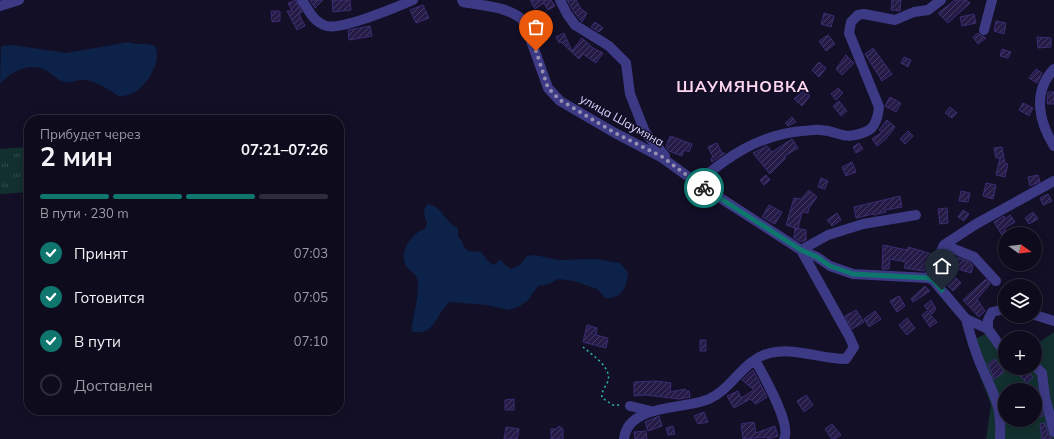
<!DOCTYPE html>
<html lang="ru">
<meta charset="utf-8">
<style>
:root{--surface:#0e0b1c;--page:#171425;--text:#f1f3f6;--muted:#9b9ba3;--line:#2e2b3b;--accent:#0f766e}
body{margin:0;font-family:Mulish,sans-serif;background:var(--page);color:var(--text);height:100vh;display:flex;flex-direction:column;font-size:15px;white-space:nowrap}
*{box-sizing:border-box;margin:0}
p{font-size:13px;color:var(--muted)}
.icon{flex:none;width:22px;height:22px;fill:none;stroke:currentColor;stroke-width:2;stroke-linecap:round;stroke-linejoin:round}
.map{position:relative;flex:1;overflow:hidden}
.panel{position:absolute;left:24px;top:115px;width:320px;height:300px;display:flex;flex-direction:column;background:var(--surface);border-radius:16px;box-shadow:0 2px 10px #0003,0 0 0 1px var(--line)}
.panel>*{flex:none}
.needle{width:26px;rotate:104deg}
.controls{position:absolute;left:998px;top:227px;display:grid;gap:8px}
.controls a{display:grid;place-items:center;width:44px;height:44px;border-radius:50%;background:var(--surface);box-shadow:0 2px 10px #0003,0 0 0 1px var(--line);font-size:20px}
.pin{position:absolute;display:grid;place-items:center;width:34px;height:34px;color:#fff;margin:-41px -17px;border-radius:50% 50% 50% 0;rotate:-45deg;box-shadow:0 0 4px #0007}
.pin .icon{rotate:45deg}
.courier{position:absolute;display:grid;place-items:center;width:40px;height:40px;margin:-20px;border:3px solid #0f766e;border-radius:50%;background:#fff;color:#222;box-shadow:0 1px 5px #0007}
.head em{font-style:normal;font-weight:700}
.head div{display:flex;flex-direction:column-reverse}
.head{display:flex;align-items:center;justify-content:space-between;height:68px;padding:0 16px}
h1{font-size:26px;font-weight:700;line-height:30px}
.bar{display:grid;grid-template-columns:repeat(4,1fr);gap:6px 4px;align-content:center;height:48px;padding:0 16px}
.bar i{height:5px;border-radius:3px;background:var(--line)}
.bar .active{background:var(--accent)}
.bar p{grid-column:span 4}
ol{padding:0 16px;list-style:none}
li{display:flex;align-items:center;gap:12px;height:44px}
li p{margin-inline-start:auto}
li .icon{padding:4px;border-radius:50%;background:var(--accent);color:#fff;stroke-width:4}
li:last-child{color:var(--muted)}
li i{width:22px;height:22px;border:2px solid var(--line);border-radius:50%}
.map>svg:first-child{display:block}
.grass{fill:url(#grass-tufts)}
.garden{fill:#12302f;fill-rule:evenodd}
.water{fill:#0c2248}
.building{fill:url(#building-hatch);stroke:#3b2d73}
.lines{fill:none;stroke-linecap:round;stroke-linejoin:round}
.path{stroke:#2fb8b0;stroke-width:1.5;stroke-dasharray:2 3;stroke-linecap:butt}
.minor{stroke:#3d3a85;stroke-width:10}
.done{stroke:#948fb3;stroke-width:4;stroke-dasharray:0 7.2}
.route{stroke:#0f766e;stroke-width:5}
.labels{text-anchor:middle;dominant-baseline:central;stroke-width:3;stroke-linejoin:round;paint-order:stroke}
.street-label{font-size:12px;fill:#d9d4ff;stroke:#130f26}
.district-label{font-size:16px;font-weight:bold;letter-spacing:1px;fill:#ffd6f0;stroke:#130f26}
</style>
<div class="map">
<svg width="1054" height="439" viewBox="0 0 1054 439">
<defs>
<pattern id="grass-tufts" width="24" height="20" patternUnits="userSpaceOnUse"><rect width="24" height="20" fill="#12302f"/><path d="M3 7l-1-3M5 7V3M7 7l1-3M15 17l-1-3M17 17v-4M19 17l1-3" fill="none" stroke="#344d4e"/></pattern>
<pattern id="building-hatch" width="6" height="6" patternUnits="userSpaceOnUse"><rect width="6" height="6" fill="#241b47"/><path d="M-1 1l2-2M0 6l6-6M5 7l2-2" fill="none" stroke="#433b63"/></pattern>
</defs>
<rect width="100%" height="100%" fill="#130f26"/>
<path class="grass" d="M29 147V192L0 194V149Z"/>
<path class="garden" d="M993 331 1005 344V368H1035V345L1054 332V439H986L991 405 967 342ZM1005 390H1035V420H1005Z"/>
<path class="water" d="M129 42C138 46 146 42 155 46 162 60 149 81 138 90 134 94 126 95 120 97 109 90 97 81 84 80 78 79 71 84 65 82 57 80 54 75 47 71 31 61 10 72 0 84L1 46 13 45 66 53Z
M428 204C443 207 445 223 458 228V237L462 241 463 245 468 251 481 252 487 260 493 265 497 263 499 260 502 261 505 265 511 269 520 265 527 256 535 255 558 260 596 259 620 263 628 272C627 287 622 299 605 298L597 289 574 281 558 279 549 284 538 286 528 300 520 306 509 310 486 305 450 302C435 314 435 338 411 331 413 316 418 301 418 285 418 272 411 274 406 266 398 252 413 232 425 229L427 223C424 216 422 210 428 204Z"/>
<path class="building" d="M296 0 302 12 299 14 305 26 297 30 287 11H292L288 3Z
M310 0H323L315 8Z
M332 0H350L351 10 333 12Z
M530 0H551L555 6 548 10 544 3 535 9Z
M567 0H576L581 9 587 13 582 22 574 12Z
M892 0H901L900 11 891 10Z
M955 0H966L970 3 948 23 938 13Z
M423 5 429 18 416 23 410 10Z
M271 11H280V21L272 22Z
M824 13 834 16 831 27 821 24Z
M974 14 976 23 962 26 960 17Z
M996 21 1006 23 1004 34 994 31Z
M595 22 603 28 599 32 591 27Z
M370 26 372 36 349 40 348 30Z
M564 33 572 51 582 38 593 48 603 53 596 63 583 54 579 59 561 42 559 43 556 37Z
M978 33 986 38 978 44 973 37Z
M828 35 835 44 826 51 819 41Z
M1037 37 1051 38V47L1038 48Z
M873 48 892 74 882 81 865 54Z
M1002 49 1011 52 1008 58 1000 56Z
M846 55 854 63 842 75 836 69Z
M904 57 911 60 908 67 901 63Z
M819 62 826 68 819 77 812 70Z
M1036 69 1042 73 1037 83 1029 78Z
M838 88 843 93 836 100 831 94Z
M805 90 810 96 802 106 794 99Z
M1048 92H1054V104H1047Z
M890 97 901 103 896 112 885 106Z
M839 101 847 111 841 116 833 106Z
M1023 103 1033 108 1029 116 1019 110Z
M950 107 957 113 952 118 945 113Z
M792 117 796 122 788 126 785 123Z
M887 120 895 127 886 139 877 146 872 139 882 132 879 130Z
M908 131 913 136 905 144 900 139Z
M670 136 692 144 689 152 684 150 682 156 669 151 666 147Z
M792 139 798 148 785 156 786 158 770 174 753 153 767 146 772 152Z
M717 143 722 153H725L712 162 711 159 713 157 708 147Z
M859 143 863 149 856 153 853 147Z
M1002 147 1005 163 1008 164 1005 177 996 175 1000 158H996L994 148Z
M852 162 856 172 846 176 842 167Z
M766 175 770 180 764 185 760 180Z
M1038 175 1040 182 1030 186 1028 177Z
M821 178 828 181 825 189 818 187Z
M986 183 996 185 993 199 983 196Z
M809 190 817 197 809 208 808 213 802 212 798 229 786 225 794 198 801 199Z
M961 191 970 193 968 202 959 201Z
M1048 194 1052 201 1043 205 1040 198Z
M900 196 902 207 885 210 886 212 874 215 873 214 856 218 854 207Z
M769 205 782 212 775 224 762 217Z
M947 208 948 223 940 224 938 209Z
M963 210 969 214 964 221 958 217Z
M1033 212 1038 219 1029 224 1025 218Z
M837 213 841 220 832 226 827 220Z
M1010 215 1015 222 1005 228V240L994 222 1004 216 1005 219Z
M795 228 806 230V240L801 242 794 238Z
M883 245 907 250 908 247 932 254 924 271 904 268 906 262 890 259 889 269H882Z
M957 257 970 262 973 266 971 273 954 268Z
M952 274 961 283 953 291 944 282Z
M986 279 990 284 977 299 985 311 979 317 963 300Z
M925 286 930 291 913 302 911 299Z
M899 296 905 306 897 312 890 301Z
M931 300 936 309 932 314 924 306Z
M856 310 864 322 852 329 845 316Z
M875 311 881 319 869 327 864 319Z
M927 311 937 322 930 327 922 315Z
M907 318 915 328 907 335 899 325Z
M587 325 597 328 596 335 608 338 606 348 583 342Z
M700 340H706V351H700Z
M995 359 1004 372 994 379 988 364Z
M753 370 767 397 756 404 750 399 734 408 727 396 738 391 741 398 754 390 742 380Z
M1026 370 1033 377 1027 383 1020 376Z
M656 381 671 383 670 392 685 389 686 391H689L690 397 679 399 646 395 634 396V382Z
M1035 388H1037L1043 416 1035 417Z
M806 395 813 405 804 412 797 401Z
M514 399V410H505V400Z
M704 412 708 422 698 424 694 416Z
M659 416 662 426 648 431 645 422Z
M754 422 756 433 775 426 778 436 768 439 767 437 743 439 741 424Z
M1045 423 1048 434 1052 439H1042L1040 424Z
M832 424 841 435 835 439H832L825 429Z
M559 426 563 429V439H551V429H556Z
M673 426 675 434 668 435 666 428Z
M506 427 519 429 517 439H504Z
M646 431 647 439H635L634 432Z"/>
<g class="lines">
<path class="path" d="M583 347C592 355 612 367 608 381 605 388 601 391 602 398L613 405H621"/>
<path class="minor" d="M302 0C309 11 314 23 327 26 342 30 397 7 413 0
M462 0 463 2C484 6 508 6 524 21L548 88 560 101 615 133 661 157 697 183 801 250 817 257 830 266 853 274 928 278 933 280 966 319 988 329 1005 353
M560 0 567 14 575 25 609 46 626 63 630 94 645 132 665 156
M0 6 19 0
M984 30 992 0
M1054 69C1032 92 1039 122 1054 146
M697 183C728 156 759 135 802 131 808 131 814 129 820 130 841 131 842 141 865 132 875 129 878 117 879 107L849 33 851 22 858 15 864 14 895 20 914 12 928 10 941 0
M944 245 974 257 996 281
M801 250 828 235 863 224 916 215
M928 278 944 245 976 224 1054 181
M1035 315 1054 321
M966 319C970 334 974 349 980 363 993 394 1002 403 1000 439
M988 329V320L992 312 1005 309
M755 360C763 375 792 424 784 439
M1035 366 1042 373 1045 397 1054 432
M630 406 651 411
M624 439C628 403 685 410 709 399 732 389 744 359 770 353 796 347 820 359 846 359L854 347 849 336 801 250"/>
</g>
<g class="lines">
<path class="done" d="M536 51 548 88 560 100 615 133 661 156 704 188"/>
<path class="route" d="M704 188 801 250 817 257 830 266 853 274 928 278 933 280 942 290"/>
</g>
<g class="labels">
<g class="street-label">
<text transform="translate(622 120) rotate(29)">улица Шаумяна</text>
</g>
<g class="district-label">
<text x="743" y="86">ШАУМЯНОВКА</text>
</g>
</g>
</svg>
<div class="controls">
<a><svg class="needle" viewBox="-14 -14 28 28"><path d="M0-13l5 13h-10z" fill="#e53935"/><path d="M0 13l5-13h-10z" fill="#9b9ba3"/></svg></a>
<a><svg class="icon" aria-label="layers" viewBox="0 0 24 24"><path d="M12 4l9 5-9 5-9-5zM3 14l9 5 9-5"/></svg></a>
<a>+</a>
<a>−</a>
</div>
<div class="pin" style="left:536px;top:51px;background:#ea580c"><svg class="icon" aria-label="bag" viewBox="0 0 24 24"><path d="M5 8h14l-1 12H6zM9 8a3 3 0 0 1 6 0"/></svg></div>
<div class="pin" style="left:942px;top:290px;background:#1f2937"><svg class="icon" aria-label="home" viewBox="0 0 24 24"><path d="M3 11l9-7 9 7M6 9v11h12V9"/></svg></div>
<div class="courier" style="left:704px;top:188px"><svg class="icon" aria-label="bike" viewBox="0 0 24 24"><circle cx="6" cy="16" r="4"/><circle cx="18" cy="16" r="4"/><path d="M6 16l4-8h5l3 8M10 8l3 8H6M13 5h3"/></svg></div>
<section class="panel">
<div class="head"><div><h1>2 мин</h1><p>Прибудет через</p></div><em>07:21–07:26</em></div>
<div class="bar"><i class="active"></i><i class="active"></i><i class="active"></i><i></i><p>В пути · 230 m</p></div>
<ol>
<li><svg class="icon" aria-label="check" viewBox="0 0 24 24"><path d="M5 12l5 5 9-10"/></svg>Принят<p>07:03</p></li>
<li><svg class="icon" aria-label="check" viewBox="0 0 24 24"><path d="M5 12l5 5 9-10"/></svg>Готовится<p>07:05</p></li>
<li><svg class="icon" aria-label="check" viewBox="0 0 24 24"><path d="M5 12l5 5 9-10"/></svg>В пути<p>07:10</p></li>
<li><i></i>Доставлен</li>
</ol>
</section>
</div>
